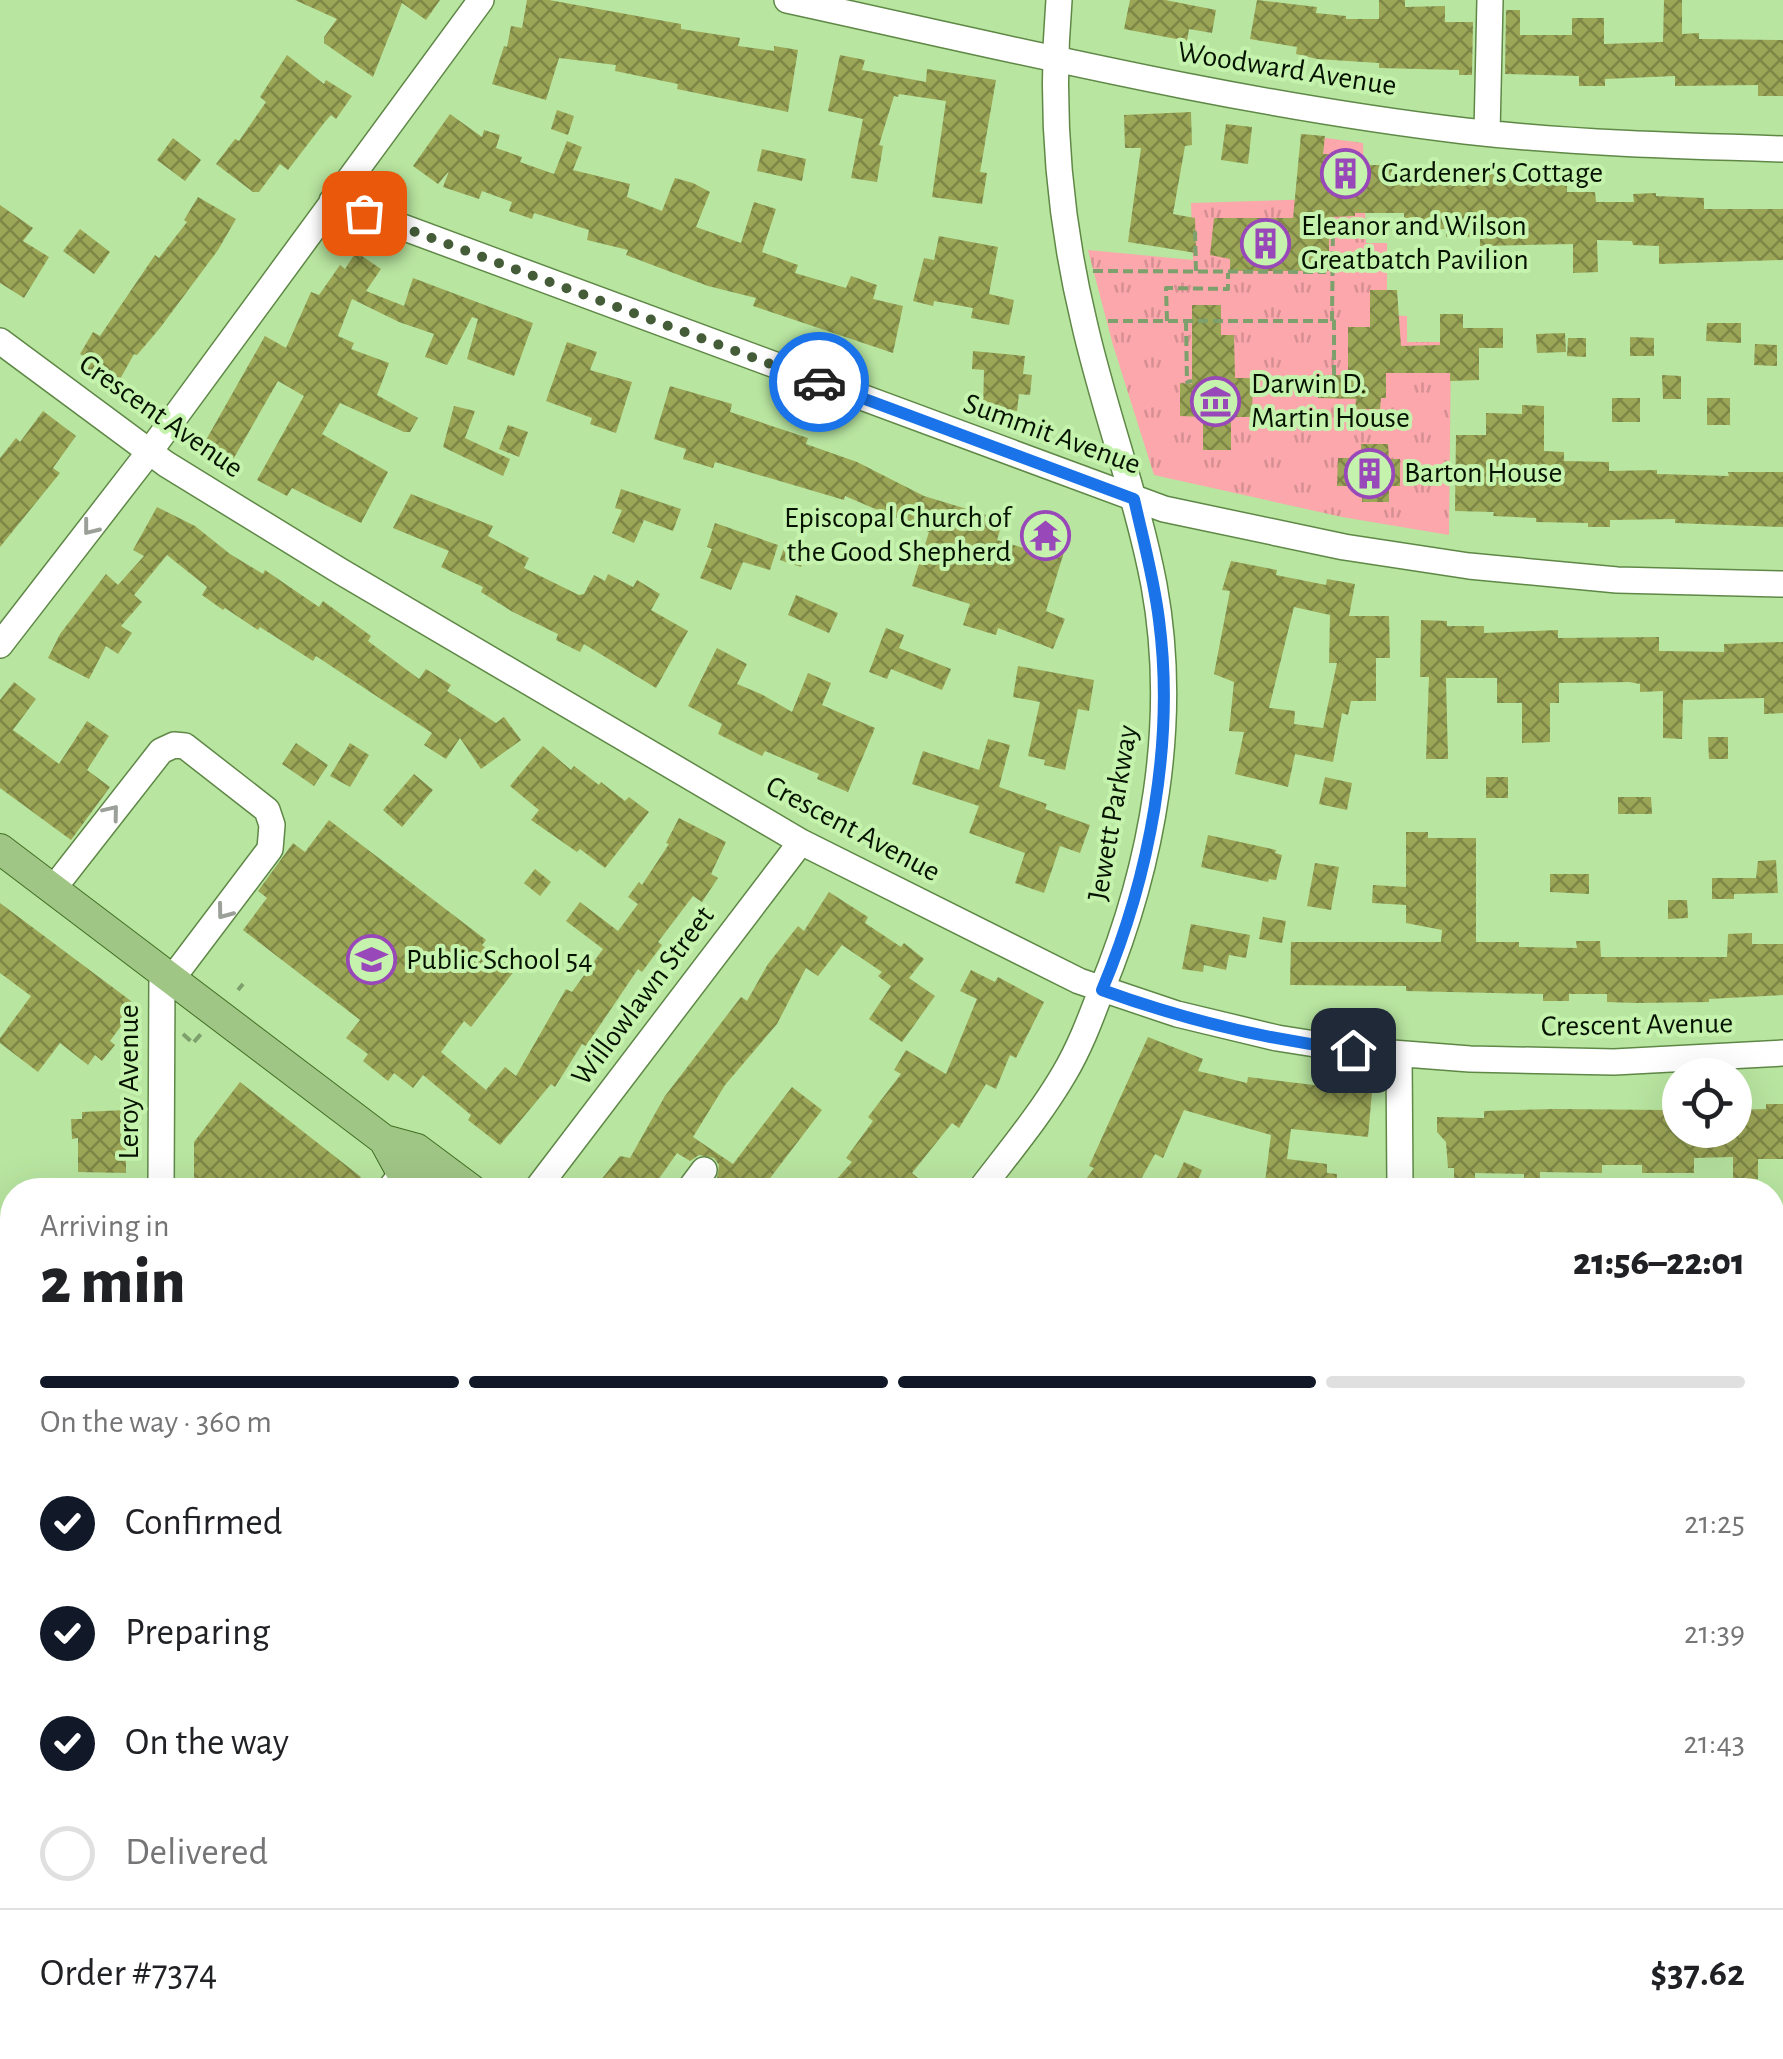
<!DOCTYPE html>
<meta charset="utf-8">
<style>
:root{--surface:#fff;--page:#f6f6f6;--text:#202124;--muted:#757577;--line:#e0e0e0;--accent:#111827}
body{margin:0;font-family:"Alegreya Sans",sans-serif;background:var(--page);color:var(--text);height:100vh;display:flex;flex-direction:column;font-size:38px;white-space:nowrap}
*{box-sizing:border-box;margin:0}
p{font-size:32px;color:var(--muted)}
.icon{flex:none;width:55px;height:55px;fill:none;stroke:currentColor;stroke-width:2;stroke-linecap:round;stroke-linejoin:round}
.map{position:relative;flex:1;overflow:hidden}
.panel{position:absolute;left:0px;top:1178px;width:1785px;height:882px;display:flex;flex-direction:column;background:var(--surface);border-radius:40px 40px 0 0;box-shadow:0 10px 40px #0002}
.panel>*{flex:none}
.controls{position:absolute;left:1662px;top:1058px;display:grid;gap:20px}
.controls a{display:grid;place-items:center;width:90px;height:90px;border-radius:50%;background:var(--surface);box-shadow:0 10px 40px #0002;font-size:50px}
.pin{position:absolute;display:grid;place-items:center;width:85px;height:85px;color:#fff;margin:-42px;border-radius:20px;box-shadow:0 5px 15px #0006}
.courier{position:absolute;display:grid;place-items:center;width:100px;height:100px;margin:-50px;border:8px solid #1a73e8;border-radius:50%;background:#fff;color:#222;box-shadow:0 2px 12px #0007}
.headline em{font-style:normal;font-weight:800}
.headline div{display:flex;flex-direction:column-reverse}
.headline{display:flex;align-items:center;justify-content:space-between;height:170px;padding:0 40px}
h1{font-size:65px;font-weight:800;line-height:75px}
.bar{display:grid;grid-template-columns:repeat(4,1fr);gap:15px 10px;align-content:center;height:120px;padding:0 40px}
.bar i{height:12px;border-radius:8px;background:var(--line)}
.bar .current{background:var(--accent)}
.bar p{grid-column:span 4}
.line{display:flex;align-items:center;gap:25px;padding:0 40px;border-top:2px solid var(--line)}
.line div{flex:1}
ol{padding:0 40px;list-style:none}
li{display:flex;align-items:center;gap:30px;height:110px}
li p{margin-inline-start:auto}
li .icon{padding:10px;border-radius:50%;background:var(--accent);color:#fff;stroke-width:4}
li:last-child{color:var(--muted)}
li i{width:55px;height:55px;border:5px solid var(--line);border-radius:50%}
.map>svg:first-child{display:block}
.park{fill:url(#park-tufts)}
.building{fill:url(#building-cross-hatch);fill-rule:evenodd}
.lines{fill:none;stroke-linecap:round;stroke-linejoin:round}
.minor-casing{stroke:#5f8847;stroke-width:28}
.major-casing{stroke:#406f22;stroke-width:32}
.path{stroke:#7da06c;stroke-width:4;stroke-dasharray:10 5;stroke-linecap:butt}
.minor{stroke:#fff;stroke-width:25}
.major{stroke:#a0c686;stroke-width:30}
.rail-casing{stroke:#334829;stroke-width:10}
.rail{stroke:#c5f3ad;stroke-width:6;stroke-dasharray:19;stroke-linecap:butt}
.oneway{stroke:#9ba199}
.done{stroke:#445c38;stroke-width:10;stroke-dasharray:0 18}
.route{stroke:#1a73e8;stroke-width:12}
.labels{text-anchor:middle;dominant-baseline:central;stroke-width:8;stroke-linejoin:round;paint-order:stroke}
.street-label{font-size:30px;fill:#051300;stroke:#c5f3ad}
.poi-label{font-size:30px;fill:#051300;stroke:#c5f3ad;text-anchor:start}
</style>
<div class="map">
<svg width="1783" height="2059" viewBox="0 0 1783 2059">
<defs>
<pattern id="park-tufts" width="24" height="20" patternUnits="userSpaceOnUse" patternTransform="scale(2.5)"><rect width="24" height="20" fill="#fba7ac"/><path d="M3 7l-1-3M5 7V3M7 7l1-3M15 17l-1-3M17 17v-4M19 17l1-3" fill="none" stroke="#d68f92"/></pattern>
<pattern id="building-cross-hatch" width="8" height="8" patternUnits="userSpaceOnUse" patternTransform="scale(2.5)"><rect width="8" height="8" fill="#9ca657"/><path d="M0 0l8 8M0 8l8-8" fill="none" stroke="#7d8646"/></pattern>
</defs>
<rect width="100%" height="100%" fill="#b8e5a0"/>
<path class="park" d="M1319 137 1363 143 1366 243H1387V315L1407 316V342H1451L1449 535 1342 517 1154 475 1113 345 1088 250 1193 260 1191 203 1319 199Z"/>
<path class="building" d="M295 0H440L426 20 402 3 373 77 324 43V37L337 19Z
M527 0H549L681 24V29L740 38 738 46 774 51V46L798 50 788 112 677 89 678 84 615 71 616 65 559 58 546 100 492 84 504 46 507 47 511 26 522 28Z
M1130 0H1165L1216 10 1212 33 1189 29 1187 41 1124 29Z
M1257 0 1317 7 1316 13 1346 16V19H1379V0H1405V7L1445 6V22H1473L1472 75H1459V70L1379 68V63L1317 59 1296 54 1297 47 1250 39Z
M1664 0H1682V34L1699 33V39L1783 40V96H1758V85L1675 86V76L1605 79V86H1579V76L1505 74 1506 10H1520V35H1572V18H1604V44L1663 42Z
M287 55 324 84 326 80 352 96 336 119 331 115 324 123 288 170 280 164 259 192H253L216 164 235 139 239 141 266 102 260 97Z
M840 55 865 60 862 70 926 82 927 69 996 80 980 172 987 173 982 204 932 197 946 101 899 94 898 97 894 96 879 145 883 146 877 182 851 178 863 119 828 111Z
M557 110 574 116 568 135 551 129Z
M1191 112 1192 145 1185 146 1173 214 1195 218 1196 253 1128 242 1141 148H1125L1124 115Z
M450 114 482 137 484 130 500 135 496 148 522 157 520 162 554 174 567 141 582 147 573 170 630 184 627 197 662 211 675 178 693 183 710 192 696 227 741 243 754 202 776 209 762 252 798 265 795 273 846 288 851 276 877 285 873 299 903 306 893 353 753 306 756 298 708 286 626 255 628 250 587 240 589 230 534 213 532 219 509 211 512 202 482 191 479 199 443 187 449 171 438 184 413 166Z
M1226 124 1252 127 1248 164 1221 160Z
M1301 134 1325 136 1323 154 1359 155V165H1392V172L1472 171V175L1503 174V178L1536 179V183H1567V192H1595L1596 202H1634L1633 194 1656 193V196L1704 198V209H1783V260L1659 264V246L1633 245 1632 241 1597 240 1598 272 1573 273V244L1480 246V237H1446V229L1410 230 1409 218H1404V213H1355V216L1329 217V271H1230V259L1210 255 1214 218H1293Z
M173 138 201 160 185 181 157 160Z
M762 149 806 159 802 181 757 171Z
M198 197 236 219 218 250 160 328 137 355 134 354 119 381 107 374 103 379 87 370 92 361 80 354 93 332 100 336 155 255 159 258 187 222 184 220Z
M0 205 33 228 23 241 49 257 24 298 0 283Z
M80 229 110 252 94 274 63 251Z
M939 236 998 247 989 294 1014 300 1009 325 971 318 973 308 934 301 933 306 913 301 924 258 934 260Z
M356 252 381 269 366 291 404 306 413 278 533 323 514 376 467 359 478 319 472 317 447 365 425 357 434 334 399 322 352 299 338 336 354 343 351 349 389 363 377 395 418 418 410 432H404L340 403 322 434 388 472 361 523 292 488 287 496 257 480 304 396 278 381 231 463 202 447 265 336 286 348 311 292 319 295 340 265 345 269Z
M1370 290H1397L1401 346 1440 345V314H1463V328H1503V348H1479V380L1450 381V373H1386V398H1381L1380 409H1355L1356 399 1318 398 1319 375H1348V327H1370Z
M1192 305H1221V335H1234L1235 378H1253L1252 417H1231V450H1203V417L1180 416V383L1192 384Z
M1707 323H1741V343L1706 341Z
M1565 333 1566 352 1537 353 1536 334Z
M1630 337 1654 338V356H1630Z
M1568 338H1586V357L1567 356Z
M567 342 597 352 590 370 632 382 616 433 590 424 592 418 546 401Z
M1755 344 1777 345V366L1754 365Z
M973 351 1025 356 1023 374 1032 375 1030 395 1019 394 1017 411 983 408 984 370 972 369Z
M1662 375 1681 376V399H1663Z
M670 386 732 404 730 412 808 438 806 444 857 462 924 496 1003 520 997 540 1027 549 1036 518 1062 526 1055 549 1064 552 1046 611 1065 619 1053 649 998 628 996 635 963 625 970 604 912 586 929 532 845 496 844 500 715 462 713 468 683 459 686 449 654 439Z
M1612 398H1640V422H1612Z
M1707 398H1730V425H1707Z
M1522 405 1544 406V451L1564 452V461L1609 462V471L1657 470V474L1729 476 1728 472H1783V527L1675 523V519L1610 520V527H1588V523L1536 522V518L1493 516 1494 512 1455 511 1456 435H1486V413L1522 414Z
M454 406 475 411 465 438 510 459 503 476 443 447Z
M43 411 76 436 53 468 60 473 0 547V458L16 438 20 442Z
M508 425 528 432 519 457 499 449Z
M1361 444H1388L1389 459H1400V486H1389V502H1362V486H1337L1338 458H1361Z
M621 489 681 509 673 531 644 520 634 543 612 533 622 510 615 508Z
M411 494 493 526 488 536 529 558 524 568 579 595 584 594 594 575 605 581 608 574 633 587 637 580 660 594 651 610 688 631 656 688 584 644 580 652 556 640 558 634 511 611 481 592 483 587 441 567 449 551 393 528Z
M157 507 195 526 230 554 263 574 265 570 319 607 323 601 371 636 368 641 419 679 426 669 451 685 447 691 496 723 504 717 521 740 481 769 460 738 446 759 424 745 432 733 316 656 313 661 260 627 258 630 225 608 223 610 202 595 207 587 167 555 134 595 142 602 121 626 132 633 118 654 106 646 89 679 48 658 60 634 106 574 118 585 144 556 133 550Z
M715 523 778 545 770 570 743 562 731 590 700 578 712 549 707 547Z
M786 541 807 548 801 567 780 560Z
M1231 561 1277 570 1276 575 1326 585 1327 579 1355 584 1349 616H1389L1390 658H1376V701H1351L1348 715 1342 713 1333 762 1295 754 1288 787 1235 774 1244 732 1229 731 1234 682 1214 674 1230 591 1222 590ZM1294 607 1330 615 1329 663H1337L1323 728 1294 724 1295 711 1269 708Z
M796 595 838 613 829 633 788 615Z
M1421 620 1447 621V626H1484V633L1558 630V638L1659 637V651L1724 652V644L1783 642V713L1764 714V698L1683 700 1682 739 1663 738V691L1640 692V684L1629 682 1559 683V703H1550V742L1522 743V703H1497V678H1446L1448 759H1426L1429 677H1420Z
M886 628 904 635 899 648 951 669 942 690 891 669 887 679 869 672Z
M717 648 747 664 737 684 761 694 792 712 808 673 831 683 822 705 875 728 848 792 817 779 819 774 765 751 762 756 718 734 722 724 688 706Z
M1018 666 1094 680 1089 711 1078 709 1065 770 1044 765 1045 760 1028 756 1040 702 1013 697Z
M14 682 36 699 13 730 59 764 87 721 109 736 87 770 110 787 71 840 0 788V700Z
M1708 737H1728V759H1709Z
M988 739 1010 745 999 787 1047 804 1045 809 1090 825 1080 853 1060 846 1044 893 1015 883 1025 853 969 833 979 806 912 784 923 751 979 770Z
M296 743 328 765 314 786 282 764Z
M350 743 369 755 350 787 330 776Z
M543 746 571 770 574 766 599 785 601 782 625 801 629 797 649 812 605 868 580 849 577 852 531 820 539 810 510 786Z
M414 774 433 790 402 827 383 810Z
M1325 777 1352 783 1347 810 1319 804Z
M1486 777H1508V798H1486Z
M1618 797H1651L1652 814H1618Z
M679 818 726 842 711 874 718 878 702 902 693 896 658 942 662 945 642 972 638 969 586 1046 582 1044 555 1087 551 1084 500 1145 468 1120 471 1115 423 1075 413 1088 394 1073 388 1081 363 1061 368 1054 346 1038 360 1020 243 930 267 898 258 891 293 843 305 852 329 820 486 940 482 945 515 970 471 1027 464 1021 441 1052 486 1090 505 1067 516 1076 566 989 572 992 603 949 566 921 580 902 618 931 638 904 628 897 639 882 642 885 669 844 666 843Z
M1406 832H1428V838H1476V942H1519V947L1577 948 1576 941H1600L1601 957H1727L1728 934 1752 933V944H1783V995L1709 999V1002L1637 1003 1607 1002V994H1569V1001H1543V994L1406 991V986L1290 985 1291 942H1441L1442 930 1406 923V905L1372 903 1373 885 1406 887Z
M1208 835 1276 850 1275 853 1282 855 1276 880 1269 879 1268 882 1201 867Z
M1776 860 1778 893 1734 894V899H1712V878H1756L1758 861Z
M1315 863 1339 867 1331 910 1307 906Z
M535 869 551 882 540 896 524 883Z
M1550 874H1589V894L1550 892Z
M829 892 868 917 865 923 901 947 904 943 924 959 909 978 935 996 902 1042 869 1019 891 986 878 976 882 972 842 945 818 976 806 968 777 1024 725 1085 693 1137 733 1164 792 1087 822 1110 761 1190H713L720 1181 717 1179 719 1165 714 1158 699 1155 690 1161 677 1153 651 1190H593L620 1156 630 1158 665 1096 741 997 747 1001 768 964 798 926 804 931Z
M1668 900H1687L1688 918 1668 919Z
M0 903 131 1001 132 1011 110 1041 115 1045 102 1061 95 1055 88 1065 60 1043 38 1072 0 1043V1038L31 996 0 973Z
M1263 917 1286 921 1282 943 1259 939Z
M1191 924 1250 935 1246 958 1229 955 1226 970 1204 965 1203 972 1182 969Z
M971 970 995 982 998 977 1044 1002 1016 1058 1010 1055 996 1089 986 1084 959 1128 952 1123 912 1173 918 1178 909 1190H827L852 1162 846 1158 873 1121 868 1117 901 1074 894 1070 906 1050 946 1074 977 999 960 991Z
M1148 1037 1203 1059 1198 1071 1247 1083 1248 1077 1372 1092 1368 1137 1291 1129 1287 1159 1327 1164V1173L1337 1174 1336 1190H1264L1271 1135 1184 1110 1163 1158 1155 1154 1135 1190H1078L1094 1168 1089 1166Z
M240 1082 361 1177 351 1190H194V1142Z
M1766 1104H1783V1159H1758V1179L1733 1180V1157L1694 1158V1173H1642V1165H1602V1173L1540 1172V1183H1524V1174L1475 1173V1190H1454V1168H1448L1446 1142 1437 1132V1117L1484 1118V1111L1555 1109 1664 1110V1116H1680V1130H1735V1110L1766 1109Z
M126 1110V1173L78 1172V1138L72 1139 71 1119H82V1112Z
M1184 1162 1202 1170 1195 1188 1176 1180Z"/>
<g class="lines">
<defs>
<path id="minor" d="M787 0C1012 49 1236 104 1465 131 1570 143 1677 146 1783 149
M1487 133 1490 0
M332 201 1164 509 1344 547 1469 566 1617 580 1783 584
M0 341 166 464 340 571 801 842 1079 981 1177 1014 1277 1038 1353 1050 1470 1059 1614 1062 1783 1053
M0 645 150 451 481 0
M53 889 161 751 174 745 185 746 267 810 272 825 270 849 171 980
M1399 1054 1400 1190
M161 1190 162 974
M389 1190 402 1173
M536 1190 801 842
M689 1190 704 1170
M980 1190C1009 1152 1040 1115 1064 1074 1080 1047 1090 1020 1101 991 1153 865 1179 721 1154 585 1137 496 1104 411 1084 322 1059 218 1050 107 1059 0
M1772 1439 1783 1436
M1772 1868 1783 1866
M0 1976H12
M157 2048V2059
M880 2048V2059
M941 2048 977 2059
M1166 2048 1213 2059
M347 2059V2048
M534 2059V2048
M1049 2059 1050 2048
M1492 2059 1501 2048"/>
<path id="major" d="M0 849 384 1140 417 1149 472 1190
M384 1140 402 1173 423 1190
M1560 2048 1575 2059"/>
</defs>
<use href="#minor" class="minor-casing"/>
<use href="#major" class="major-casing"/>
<path class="path" d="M1332 255H1368
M1093 271 1326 272
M1196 271 1195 233 1201 231
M1108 321H1334V375
M1167 321 1166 288 1228 289V273
M1186 321 1187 382 1192 381
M1332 321 1333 221
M238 990 243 984
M183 1034 193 1043 201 1034"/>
<use href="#minor" class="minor"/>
<use href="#major" class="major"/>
<defs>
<path id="rail" d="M1772 1660 1783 1658
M0 1747 12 1746"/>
</defs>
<use href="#rail" class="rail-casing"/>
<use href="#rail" class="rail"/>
</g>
<defs><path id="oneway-chevron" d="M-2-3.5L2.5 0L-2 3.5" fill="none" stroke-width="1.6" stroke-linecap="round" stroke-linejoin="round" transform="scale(2.5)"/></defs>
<g class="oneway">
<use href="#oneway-chevron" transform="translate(90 528) rotate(128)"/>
<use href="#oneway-chevron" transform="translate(112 812) rotate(-51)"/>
<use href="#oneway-chevron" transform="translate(224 912) rotate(127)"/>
</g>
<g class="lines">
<path class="done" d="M364 213 819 382"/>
<path class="route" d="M819 382 1134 499C1143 539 1154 579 1159 620 1175 742 1150 876 1102 990 1182 1019 1268 1040 1353 1050"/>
</g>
<defs>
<symbol id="building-ring" viewBox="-11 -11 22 22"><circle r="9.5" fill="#c5f3ad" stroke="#9848b8" stroke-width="1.5"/><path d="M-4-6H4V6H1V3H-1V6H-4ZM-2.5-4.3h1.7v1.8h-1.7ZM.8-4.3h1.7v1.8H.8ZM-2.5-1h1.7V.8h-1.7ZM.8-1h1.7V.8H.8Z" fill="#9848b8"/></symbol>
<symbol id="museum-ring" viewBox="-11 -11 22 22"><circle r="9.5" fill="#c5f3ad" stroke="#9848b8" stroke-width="1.5"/><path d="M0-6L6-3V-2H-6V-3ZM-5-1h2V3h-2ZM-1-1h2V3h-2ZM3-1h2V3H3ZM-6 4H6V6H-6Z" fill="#9848b8"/></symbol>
<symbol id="temple-ring" viewBox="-11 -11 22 22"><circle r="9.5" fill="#c5f3ad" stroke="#9848b8" stroke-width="1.5"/><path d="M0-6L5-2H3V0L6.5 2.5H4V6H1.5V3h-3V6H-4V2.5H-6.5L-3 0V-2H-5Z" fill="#9848b8"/></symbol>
<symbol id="school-ring" viewBox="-11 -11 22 22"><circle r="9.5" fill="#c5f3ad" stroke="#9848b8" stroke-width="1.5"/><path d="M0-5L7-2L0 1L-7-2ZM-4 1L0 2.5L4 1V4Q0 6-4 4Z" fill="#9848b8"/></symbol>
</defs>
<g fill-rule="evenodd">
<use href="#building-ring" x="1318" y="146" width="55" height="55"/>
<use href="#building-ring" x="1238" y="216" width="55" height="55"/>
<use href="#museum-ring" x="1188" y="374" width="55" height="55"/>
<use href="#building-ring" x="1342" y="446" width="55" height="55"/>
<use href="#temple-ring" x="1018" y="508" width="55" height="55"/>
<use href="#school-ring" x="344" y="932" width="55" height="55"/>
</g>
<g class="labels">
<g class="street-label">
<text transform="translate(1287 69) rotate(9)">Woodward Avenue</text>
<text transform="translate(161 416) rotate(35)">Crescent Avenue</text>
<text transform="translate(1052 434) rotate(20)">Summit Avenue</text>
<text transform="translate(1113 813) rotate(-80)">Jewett Parkway</text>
<text transform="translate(853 829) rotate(28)">Crescent Avenue</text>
<text transform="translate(643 996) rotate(-53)">Willowlawn Street</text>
<text transform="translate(1637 1025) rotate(-1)">Crescent Avenue</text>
<text transform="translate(129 1082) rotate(-90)">Leroy Avenue</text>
</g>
<g class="poi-label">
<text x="1381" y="173">Gardener's Cottage</text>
<text x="1301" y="226">Eleanor and Wilson<tspan x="1301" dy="34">Greatbatch Pavilion</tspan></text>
<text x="1251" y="384">Darwin D.<tspan x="1251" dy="34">Martin House</tspan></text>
<text x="1404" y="473">Barton House</text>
<text x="1011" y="518" text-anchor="end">Episcopal Church of<tspan x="1011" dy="34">the Good Shepherd</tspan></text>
<text x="406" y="960">Public School 54</text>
</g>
</g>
</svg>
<div class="controls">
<a><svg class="icon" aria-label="locate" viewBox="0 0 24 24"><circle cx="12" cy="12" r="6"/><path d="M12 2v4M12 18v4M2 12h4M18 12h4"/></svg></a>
</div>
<div class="pin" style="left:364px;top:213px;background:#ea580c"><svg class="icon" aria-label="bag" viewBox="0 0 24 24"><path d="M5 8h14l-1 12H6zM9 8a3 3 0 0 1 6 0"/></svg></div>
<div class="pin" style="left:1353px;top:1050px;background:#1f2937"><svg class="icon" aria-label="home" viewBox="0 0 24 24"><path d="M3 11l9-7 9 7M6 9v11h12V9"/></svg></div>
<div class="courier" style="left:819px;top:382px"><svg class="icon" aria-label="car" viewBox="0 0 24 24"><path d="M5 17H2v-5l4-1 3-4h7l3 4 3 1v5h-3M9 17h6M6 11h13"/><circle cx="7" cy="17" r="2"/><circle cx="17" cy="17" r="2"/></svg></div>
<section class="panel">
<div class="headline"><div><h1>2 min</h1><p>Arriving in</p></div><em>21:56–22:01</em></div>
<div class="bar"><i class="current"></i><i class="current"></i><i class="current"></i><i></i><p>On the way · 360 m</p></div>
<ol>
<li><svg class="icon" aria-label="check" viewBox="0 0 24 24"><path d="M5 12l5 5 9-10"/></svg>Confirmed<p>21:25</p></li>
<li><svg class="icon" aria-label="check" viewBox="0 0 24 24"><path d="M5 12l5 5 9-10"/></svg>Preparing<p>21:39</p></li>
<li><svg class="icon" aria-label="check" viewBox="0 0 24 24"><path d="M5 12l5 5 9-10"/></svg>On the way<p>21:43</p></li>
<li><i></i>Delivered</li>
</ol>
<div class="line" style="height:130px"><div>Order #7374</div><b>$37.62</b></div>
</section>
</div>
